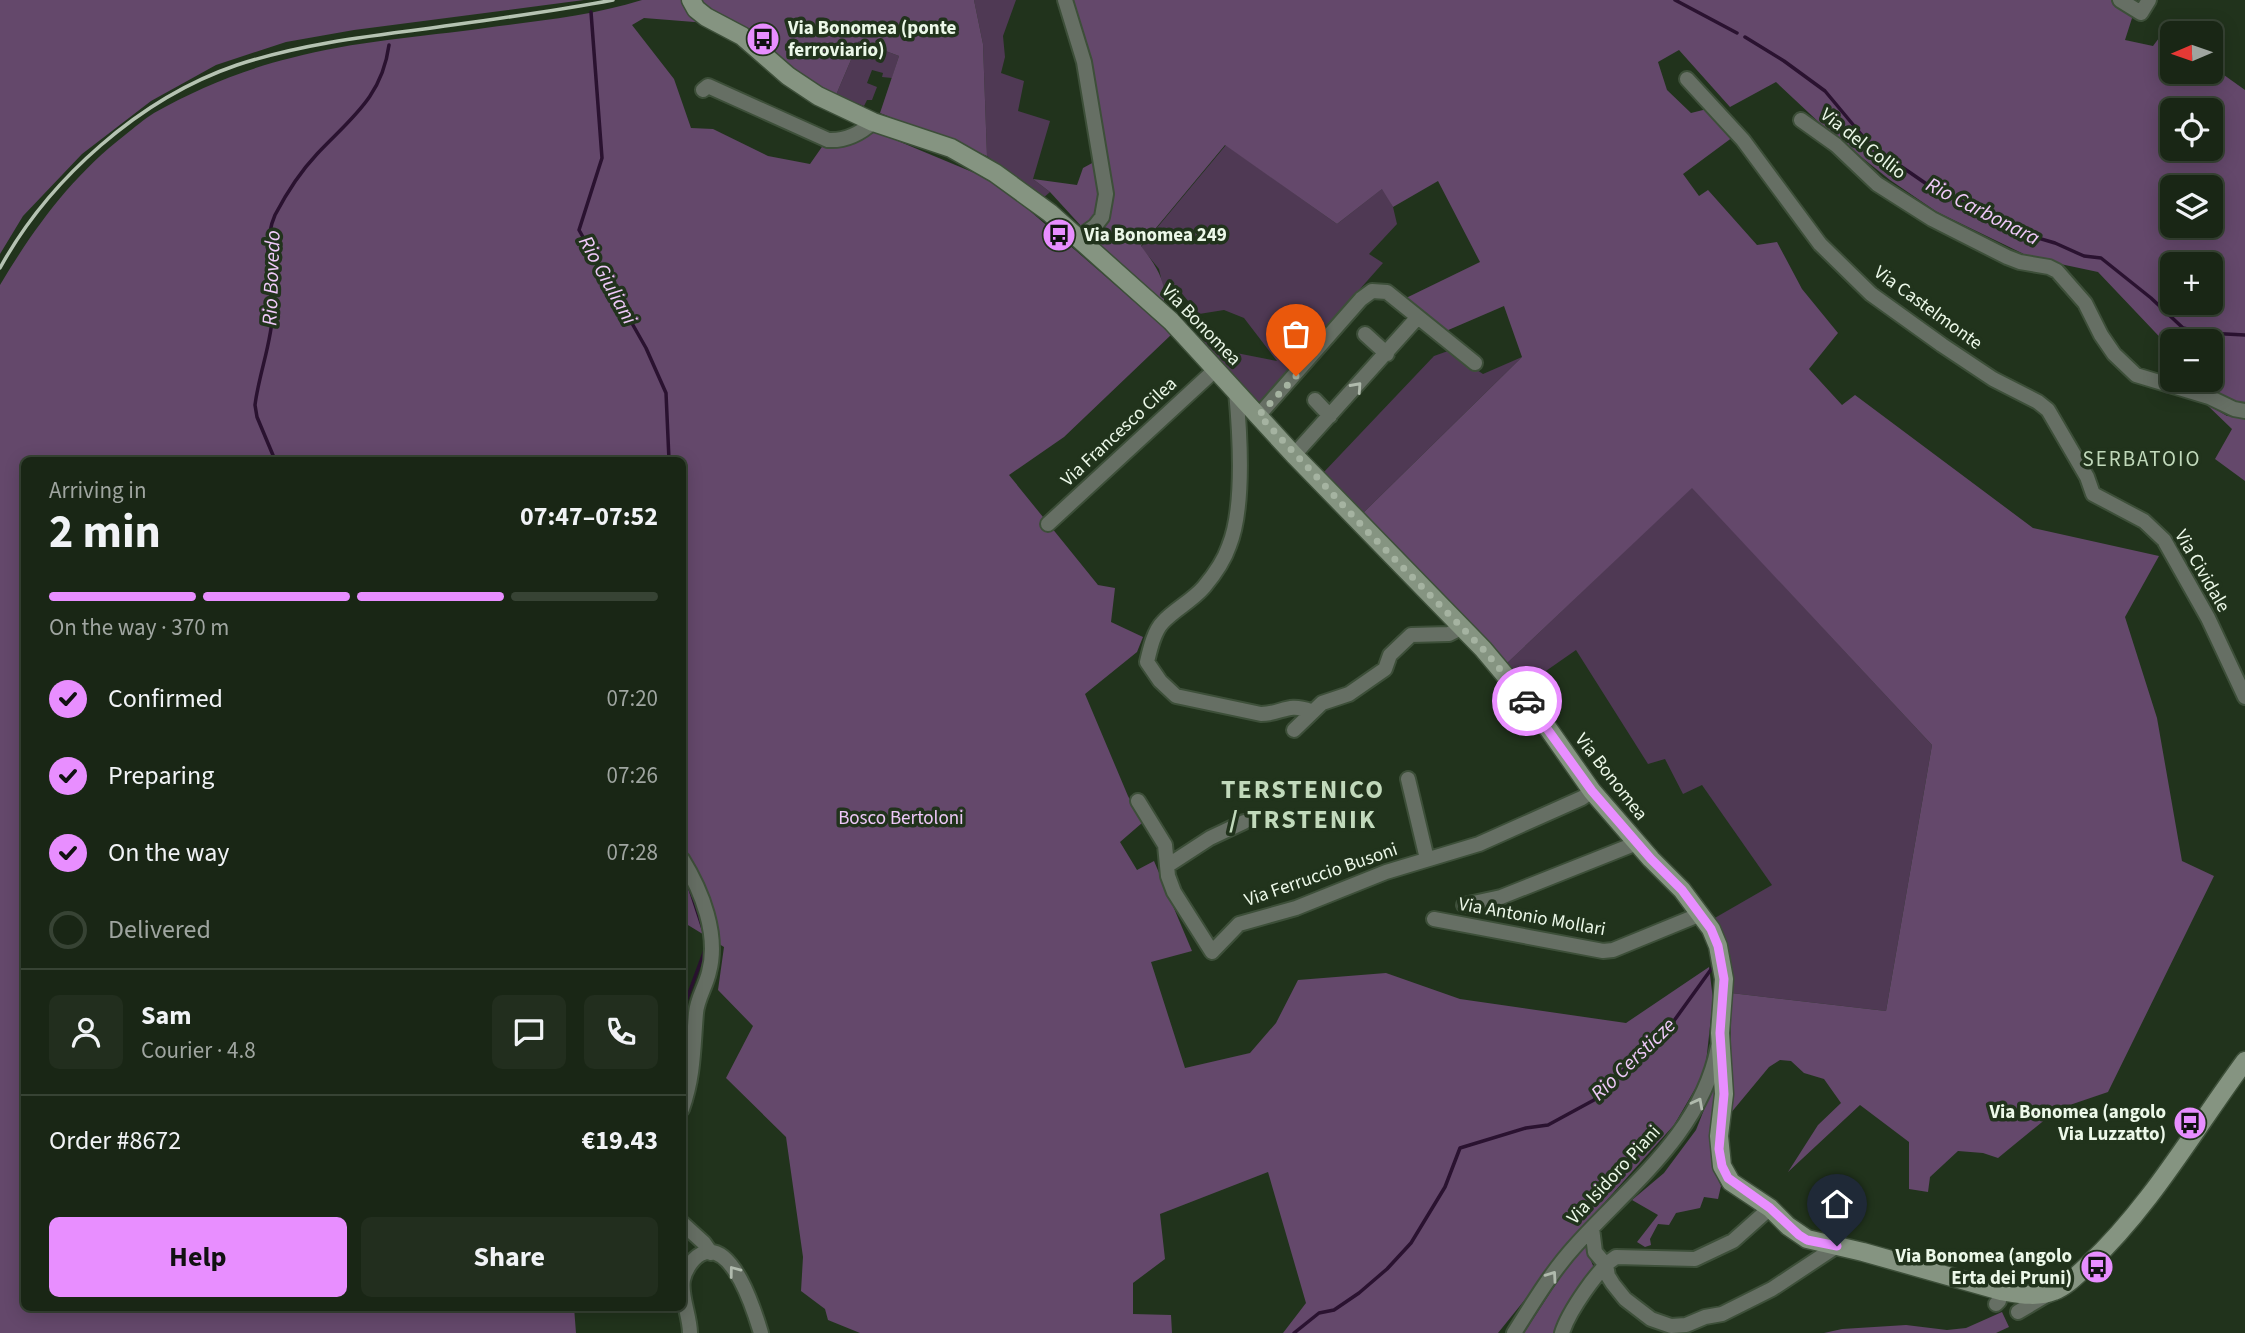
<!DOCTYPE html>
<meta charset="utf-8">
<style>
:root{--surface:#192615;--page:#222e1e;--text:#f1f3f6;--muted:#9fa5a0;--line:#374334;--accent:#e88eff}
body{margin:0;font-family:"Source Sans 3",sans-serif;background:var(--page);color:var(--text);height:100vh;display:flex;flex-direction:column;font-size:26px;white-space:nowrap}
*{box-sizing:border-box;margin:0}
p{font-size:23px;color:var(--muted)}
.icon{flex:none;width:38px;height:38px;fill:none;stroke:currentColor;stroke-width:2;stroke-linecap:round;stroke-linejoin:round}
.map{position:relative;flex:1;overflow:hidden}
.drawer{position:absolute;left:21px;top:457px;width:665px;height:854px;display:flex;flex-direction:column;background:var(--surface);border-radius:10px;box-shadow:0 4px 18px #0003,0 0 0 2px var(--line)}
.drawer>*{flex:none}
.needle{width:46px;rotate:268deg}
.controls{position:absolute;left:2160px;top:21px;display:grid;gap:14px}
.controls a{display:grid;place-items:center;width:63px;height:63px;border-radius:10px;background:var(--surface);box-shadow:0 4px 18px #0003,0 0 0 2px var(--line);font-size:35px}
.pin{position:absolute;display:grid;place-items:center;width:60px;height:60px;color:#fff;margin:-72px -30px;border-radius:50% 50% 50% 0;rotate:-45deg;box-shadow:0 0 7px #0007}
.pin .icon{rotate:45deg}
.courier{position:absolute;display:grid;place-items:center;width:70px;height:70px;margin:-35px;border:5px solid #e88eff;border-radius:50%;background:#fff;color:#222;box-shadow:0 2px 9px #0007}
.overview em{font-style:normal;font-weight:700}
.overview div{display:flex;flex-direction:column-reverse}
.overview{display:flex;align-items:center;justify-content:space-between;height:119px;padding:0 28px}
h1{font-size:46px;font-weight:700;line-height:52px}
.bar{display:grid;grid-template-columns:repeat(4,1fr);gap:10px 7px;align-content:center;height:84px;padding:0 28px}
.bar i{height:9px;border-radius:5px;background:var(--line)}
.bar .active{background:var(--accent)}
.bar p{grid-column:span 4}
.line{display:flex;align-items:center;gap:18px;padding:0 28px;border-top:2px solid var(--line)}
.line div{flex:1}
.round{display:grid;place-items:center;flex:none;width:74px;height:74px;border-radius:10px;background:var(--page)}
ol{padding:0 28px;list-style:none}
li{display:flex;align-items:center;gap:21px;height:77px}
li p{margin-inline-start:auto}
li .icon{padding:7px;border-radius:50%;background:var(--accent);color:#111;stroke-width:4}
li:last-child{color:var(--muted)}
li i{width:38px;height:38px;border:4px solid var(--line);border-radius:50%}
.button{display:flex;gap:14px;margin-top:auto;padding:14px 28px}
.button a{flex:1;height:80px;border-radius:10px;background:var(--accent);color:#111;font-size:28px;font-weight:700;line-height:80px;text-align:center}
.button a+a{background:var(--page);color:var(--text)}
.map>svg:first-child{display:block}
.green{fill:#4f3954}
.forest{fill:#64486b;fill-rule:evenodd}
.lines{fill:none;stroke-linecap:round;stroke-linejoin:round}
.stream{stroke:#2a1230;stroke-width:3.5}
.street-casing{stroke:#3d4f39;stroke-width:18}
.secondary-casing{stroke:#3d4f39;stroke-width:21}
.street{stroke:#666f64;stroke-width:14}
.secondary{stroke:#859481;stroke-width:18}
.rail{stroke:#b5c3b2;stroke-width:3.5}
.oneway{stroke:#b0baad}
.done{stroke:#a5b3a1;stroke-width:7;stroke-dasharray:0 12.6}
.route{stroke:#e88eff;stroke-width:9}
.labels{text-anchor:middle;dominant-baseline:central;stroke-width:7;stroke-linejoin:round;paint-order:stroke}
.poi-label{font-size:19px;font-weight:bold;fill:#ecf8e9;stroke:#21331c;text-anchor:start}
.street-label{font-size:19px;fill:#ecf8e9;stroke:#21331c}
.park-label{font-size:19px;fill:#eec8f8;stroke:#21331c}
.water-label{font-size:21px;font-style:italic;fill:#f0cafa;stroke:#21331c}
.neighbourhood-label{font-size:21px;letter-spacing:2px;fill:#c1d9bb;stroke:#21331c}
.district-label{font-size:26px;font-weight:bold;letter-spacing:2px;fill:#c1d9bb;stroke:#21331c}
</style>
<div class="map">
<svg width="2245" height="1333" viewBox="0 0 2245 1333">
<rect width="100%" height="100%" fill="#21331c"/>
<path class="green" d="M974 0H1016L1003 36 1005 57 1001 73 1024 81 1018 111 1050 121 1033 179 1050 192 1042 199 987 156 983 44Z
M859 41 899 56 892 78 882 77 883 73 872 70 867 83 877 87 872 100H867L864 106 836 95Z
M1226 145 1337 224 1383 188 1393 207 1397 224 1369 254 1383 263 1258 404 1186 329 1221 350 1277 361 1244 318 1224 310 1199 314 1179 290 1165 296 1159 269 1141 247Z
M1448 351 1483 374 1522 357 1360 516 1323 473 1434 356Z
M1692 487 1932 745 1886 1011 1731 993 1713 919 1772 885 1702 785 1683 794 1665 759 1648 764 1576 650 1523 687 1504 666Z"/>
<path class="forest" d="M0 0H584L354 30 286 42 216 65 151 101 82 154 23 216 0 254Z
M642 0H685L707 23 644 18 632 25 674 79 691 128 713 129 768 156 810 164 824 144 838 146 874 131 989 179 1030 211 1172 334 1064 437 1009 475 1098 585 1115 588 1111 622 1143 637 1137 652 1085 694 1128 796 1142 823 1120 842 1137 870 1154 861 1192 951 1151 962 1185 1068 1250 1053 1276 1023 1298 980 1386 973 1460 999 1626 1023 1709 967 1713 999 1705 1072 1674 1125 1588 1221 1498 1333H1283L1306 1303 1268 1172 1160 1214 1165 1259 1133 1283V1314L1171 1315 1172 1333H860L828 1320 825 1309 801 1291 803 1257 786 1137 726 1078 753 1026 718 990 724 947 683 922 682 460H24V1307H574L576 1333H0V285C34 228 72 176 125 135 134 128 144 119 154 113 196 89 245 69 291 58 354 41 421 37 485 28 537 21 591 16 642 0Z
M700 0H974L983 44 987 156 880 113 899 56 859 41 836 95 796 74Z
M1073 0H2113V2L2133 15 2125 40 2153 46 2165 30 2172 35V72H2210V65L2245 90V404L2231 401 2204 388 2207 380H2210V341H2172V350L2098 272 2032 258 1937 212 1890 180 1825 128 1776 82 1730 107 1679 50 1658 62 1667 90 1691 113 1707 109 1733 137 1683 174 1699 196 1708 190 1757 245 1777 242 1802 289 1838 333 1809 369 1842 405 1855 395 2033 528 2159 556 2125 617 2157 718 2182 861 2214 876 2108 1092 2058 1109 1998 1158 1983 1153 1958 1151 1930 1177 1928 1192 1909 1189V1142L1860 1105 1788 1172 1818 1125 1841 1103 1824 1079 1804 1073 1791 1061 1780 1060 1769 1067 1730 1114 1731 993 1886 1011 1932 745 1692 488 1504 666 1360 516 1522 357 1504 306 1446 331 1406 298 1480 262 1438 181 1393 207 1382 189 1337 224 1225 145 1141 246C1154 263 1169 283 1163 305L1088 240 1111 193 1093 69ZM2172 110H2210V149H2172ZM2172 187H2210V226H2172ZM2172 264H2210V303H2172Z
M1094 162 1099 199 1096 215 1082 227 1050 192 1033 179 1077 185 1083 168Z
M2205 403 2227 416 2245 417V481L2215 459 2232 429Z
M691 1009 683 1079V1019Z
M1715 1082C1715 1116 1706 1155 1721 1186L1718 1199 1704 1197 1700 1208 1676 1213 1669 1225 1658 1224 1650 1239 1651 1245 1645 1247 1637 1242 1658 1215 1632 1200 1664 1173 1696 1130Z
M1588 1243 1589 1256 1594 1268C1578 1287 1561 1309 1554 1333H1524L1561 1276Z
M2002 1312 2009 1327 1996 1333H1824L1842 1329 1906 1325 1947 1330 1966 1328Z"/>
<g class="lines">
<path class="stream" d="M1675 0 1737 33
M591 12 602 158 579 230 646 348 666 393 669 460
M1745 37 1784 61 1825 91 1870 145 1928 185 1957 200 1973 206 2014 231 2055 243 2084 256 2101 258 2151 298 2183 328 2207 333 2245 335
M275 460 257 417 255 405C259 373 272 342 273 310 273 302 270 293 269 284 267 263 266 235 275 215 286 194 301 171 317 154 351 118 382 97 389 45
M688 883 705 935
M682 1012 705 950
M682 1024V1032
M1294 1333 1319 1313 1334 1310 1359 1293 1387 1269 1411 1243 1445 1187 1460 1148 1526 1128 1548 1125 1594 1100 1615 1078 1663 1036 1712 968"/>
<defs>
<path id="street" d="M1065 0 1084 62 1106 194 1102 217 1095 226 1078 238
M2120 0 2141 13 2149 0
M1687 79 1743 140 1820 244 1871 294 1942 345 1993 379 2038 402 2048 410 2087 477 2093 494 2144 521 2164 540 2208 618 2245 697
M703 90 708 86 828 140C846 141 860 134 873 122
M1801 120 1836 145 1877 184 1932 219 2007 257 2020 262 2049 267 2057 271 2085 303 2101 335 2114 354 2136 375 2209 397 2234 409 2245 411
M1365 334 1387 354
M1236 391C1240 434 1245 507 1229 546 1224 561 1214 575 1204 587 1192 601 1175 609 1163 622 1154 631 1150 649 1147 662L1160 681 1176 696 1261 714C1283 714 1286 702 1311 711
M1315 400 1330 416
M1259 415 1361 299 1372 291 1387 292 1475 363
M1294 455 1417 318
M1048 524 1216 369
M1294 730 1322 703 1349 694 1385 669 1390 655 1411 635 1449 634 1461 628
M1408 779 1427 859
M1138 801 1165 845 1168 876 1174 892 1212 952 1239 924 1296 908 1386 872 1479 844 1582 798 1592 791
M682 859C702 891 719 935 709 972 706 986 697 999 696 1013 693 1048 694 1075 682 1109
M1167 866 1210 838 1244 822
M1464 905 1501 897 1637 843
M1434 919 1603 951 1613 950 1701 914
M682 1223 704 1243 711 1253
M1592 1228 1595 1252 1606 1265 1608 1276 1613 1284 1625 1299 1651 1319 1671 1326 1686 1325 1705 1317 1722 1314 1772 1289 1837 1246
M1996 1304 1999 1301 2001 1291
M2018 1312 2050 1293
M690 1333C690 1316 680 1295 683 1280 685 1270 692 1259 701 1254 733 1239 755 1313 761 1333
M1514 1333C1533 1303 1552 1271 1576 1245 1631 1184 1701 1133 1718 1047
M1562 1333C1568 1313 1598 1268 1616 1257L1695 1259 1733 1241 1770 1208"/>
<path id="secondary" d="M691 0 696 9 706 17 742 36 788 76 818 96 873 122 951 148 995 173 1050 213 1171 321 1294 455 1483 649 1540 717 1592 791 1651 859 1682 890 1711 929 1718 946 1724 979 1720 1033 1724 1094 1719 1136 1722 1166 1731 1182 1770 1208 1788 1226 1807 1239 1863 1252 2001 1291C2019 1294 2037 1298 2054 1291 2067 1286 2078 1274 2088 1265 2151 1206 2194 1130 2245 1061"/>
</defs>
<use href="#street" class="street-casing"/>
<use href="#secondary" class="secondary-casing"/>
<use href="#street" class="street"/>
<use href="#secondary" class="secondary"/>
<path class="rail" d="M0 268C49 179 140 98 237 65 298 45 361 37 424 29 488 20 550 12 613 0"/>
</g>
<defs><path id="oneway-chevron" d="M-2-3.5L2.5 0L-2 3.5" fill="none" stroke-width="1.6" stroke-linecap="round" stroke-linejoin="round" transform="scale(1.75)"/></defs>
<g class="oneway">
<use href="#oneway-chevron" transform="translate(1357 387) rotate(-48)"/>
<use href="#oneway-chevron" transform="translate(1698 1103) rotate(-62)"/>
<use href="#oneway-chevron" transform="translate(734 1271) rotate(-127)"/>
<use href="#oneway-chevron" transform="translate(1552 1276) rotate(-55)"/>
</g>
<g class="lines">
<path class="done" d="M1296 376 1259 415 1368 532 1483 649 1527 701"/>
<path class="route" d="M1527 701 1592 791 1651 859 1682 890 1711 929 1718 946 1724 979 1720 1033 1724 1094 1719 1149 1722 1166 1728 1178 1770 1208 1799 1235 1807 1240 1837 1246"/>
</g>
<defs>
<symbol id="bus-disc" viewBox="-11 -11 22 22"><circle r="9.5" fill="#e88eff" stroke="#21331c"/><path d="M-5-6H5V4H4V6H2V4H-2V6H-4V4H-5ZM-3.5-4V0h7V-4ZM-3.5 1.2v1.5H-2V1.2ZM2 1.2v1.5H3.5V1.2Z" fill="#111"/></symbol>
</defs>
<g fill-rule="evenodd">
<use href="#bus-disc" x="744" y="20" width="38" height="38"/>
<use href="#bus-disc" x="1040" y="216" width="38" height="38"/>
<use href="#bus-disc" x="2171" y="1104" width="38" height="38"/>
<use href="#bus-disc" x="2078" y="1248" width="38" height="38"/>
</g>
<g class="labels">
<g class="poi-label">
<text x="788" y="28">Via Bonomea (ponte<tspan x="788" dy="22">ferroviario)</tspan></text>
<text x="1084" y="235">Via Bonomea 249</text>
<text x="2166" y="1112" text-anchor="end">Via Bonomea (angolo<tspan x="2166" dy="22">Via Luzzatto)</tspan></text>
<text x="2072" y="1256" text-anchor="end">Via Bonomea (angolo<tspan x="2072" dy="22">Erta dei Pruni)</tspan></text>
</g>
<g class="street-label">
<text transform="translate(1863 144) rotate(38)">Via del Collio</text>
<text transform="translate(1928 308) rotate(36)">Via Castelmonte</text>
<text transform="translate(1201 325) rotate(46)">Via Bonomea</text>
<text transform="translate(1119 432) rotate(-43)">Via Francesco Cilea</text>
<text transform="translate(2202 571) rotate(60)">Via Cividale</text>
<text transform="translate(1611 777) rotate(52)">Via Bonomea</text>
<text transform="translate(1321 875) rotate(-19)">Via Ferruccio Busoni</text>
<text transform="translate(1532 917) rotate(10)">Via Antonio Mollari</text>
<text transform="translate(1614 1175) rotate(-47)">Via Isidoro Piani</text>
</g>
<g class="park-label">
<text x="901" y="818">Bosco Bertoloni</text>
</g>
<g class="water-label">
<text transform="translate(1983 211) rotate(27)">Rio Carbonara</text>
<text transform="translate(271 278) rotate(-88)">Rio Bovedo</text>
<text transform="translate(608 280) rotate(61)">Rio Giuliani</text>
<text transform="translate(1633 1059) rotate(-44)">Rio Cersticze</text>
</g>
<g class="neighbourhood-label">
<text x="2142" y="459">SERBATOIO</text>
</g>
<g class="district-label">
<text x="1303" y="789">TERSTENICO<tspan x="1303" dy="30">/ TRSTENIK</tspan></text>
</g>
</g>
</svg>
<div class="controls">
<a><svg class="needle" viewBox="-14 -14 28 28"><path d="M0-13l5 13h-10z" fill="#e53935"/><path d="M0 13l5-13h-10z" fill="#9fa5a0"/></svg></a>
<a><svg class="icon" aria-label="locate" viewBox="0 0 24 24"><circle cx="12" cy="12" r="6"/><path d="M12 2v4M12 18v4M2 12h4M18 12h4"/></svg></a>
<a><svg class="icon" aria-label="layers" viewBox="0 0 24 24"><path d="M12 4l9 5-9 5-9-5zM3 14l9 5 9-5"/></svg></a>
<a>+</a>
<a>−</a>
</div>
<div class="pin" style="left:1296px;top:376px;background:#ea580c"><svg class="icon" aria-label="bag" viewBox="0 0 24 24"><path d="M5 8h14l-1 12H6zM9 8a3 3 0 0 1 6 0"/></svg></div>
<div class="pin" style="left:1837px;top:1246px;background:#1f2937"><svg class="icon" aria-label="home" viewBox="0 0 24 24"><path d="M3 11l9-7 9 7M6 9v11h12V9"/></svg></div>
<div class="courier" style="left:1527px;top:701px"><svg class="icon" aria-label="car" viewBox="0 0 24 24"><path d="M5 17H2v-5l4-1 3-4h7l3 4 3 1v5h-3M9 17h6M6 11h13"/><circle cx="7" cy="17" r="2"/><circle cx="17" cy="17" r="2"/></svg></div>
<section class="drawer">
<div class="overview"><div><h1>2 min</h1><p>Arriving in</p></div><em>07:47–07:52</em></div>
<div class="bar"><i class="active"></i><i class="active"></i><i class="active"></i><i></i><p>On the way · 370 m</p></div>
<ol>
<li><svg class="icon" aria-label="check" viewBox="0 0 24 24"><path d="M5 12l5 5 9-10"/></svg>Confirmed<p>07:20</p></li>
<li><svg class="icon" aria-label="check" viewBox="0 0 24 24"><path d="M5 12l5 5 9-10"/></svg>Preparing<p>07:26</p></li>
<li><svg class="icon" aria-label="check" viewBox="0 0 24 24"><path d="M5 12l5 5 9-10"/></svg>On the way<p>07:28</p></li>
<li><i></i>Delivered</li>
</ol>
<div class="line" style="height:126px"><a class="round"><svg class="icon" aria-label="person" viewBox="0 0 24 24"><circle cx="12" cy="8" r="4"/><path d="M4 21q1-7 8-7t8 7"/></svg></a><div><b>Sam</b><p>Courier · 4.8</p></div><a class="round"><svg class="icon" aria-label="chat" viewBox="0 0 24 24"><path d="M4 5h16v11H9l-5 4z"/></svg></a><a class="round"><svg class="icon" aria-label="phone" viewBox="0 0 24 24"><path d="M5 4h4l2 5-3 2q2 4 5 5l2-3 5 2v4C11 20 4 13 5 4z"/></svg></a></div>
<div class="line" style="height:91px"><div>Order #8672</div><b>€19.43</b></div>
<div class="button"><a>Help</a><a>Share</a></div>
</section>
</div>
